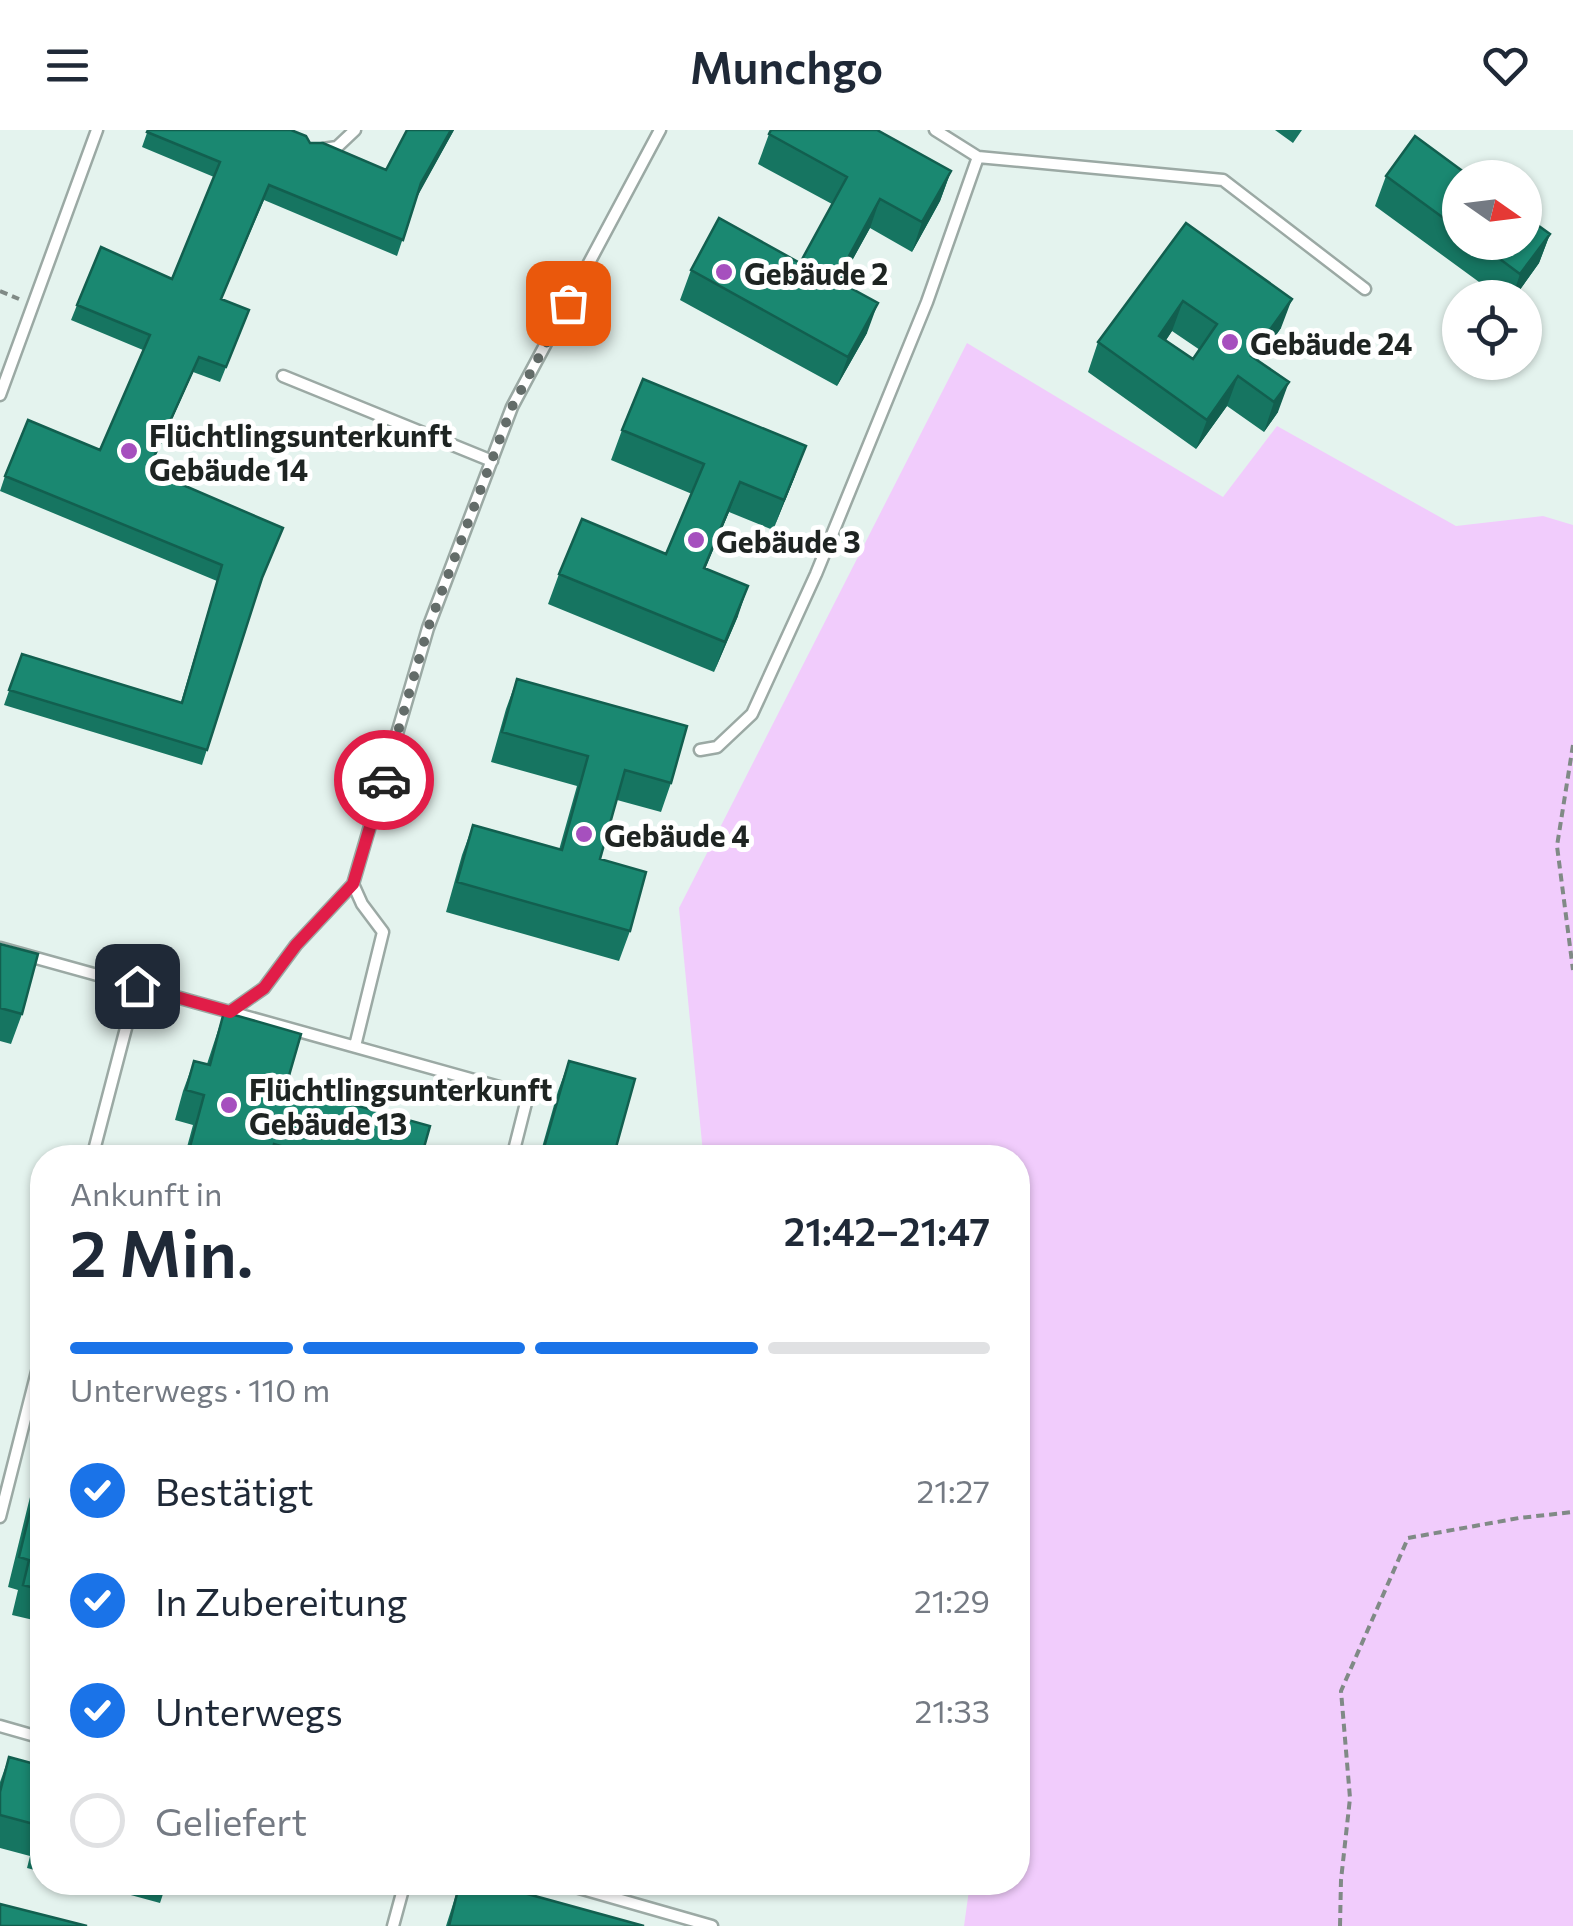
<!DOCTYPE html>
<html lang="de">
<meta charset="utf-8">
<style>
:root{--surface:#fff;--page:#f2f2f3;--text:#1f2937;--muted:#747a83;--line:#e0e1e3;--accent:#1a73e8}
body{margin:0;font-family:Commissioner,sans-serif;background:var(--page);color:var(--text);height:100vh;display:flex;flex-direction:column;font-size:38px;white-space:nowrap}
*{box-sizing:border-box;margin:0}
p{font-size:32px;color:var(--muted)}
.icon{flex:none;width:55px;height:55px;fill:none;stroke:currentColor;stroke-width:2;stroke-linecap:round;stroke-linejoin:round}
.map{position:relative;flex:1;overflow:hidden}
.drawer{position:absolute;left:30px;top:1015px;width:1000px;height:750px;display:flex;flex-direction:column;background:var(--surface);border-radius:40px;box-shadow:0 2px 8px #0004}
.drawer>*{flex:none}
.needle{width:65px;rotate:104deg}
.fabs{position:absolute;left:1442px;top:30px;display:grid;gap:20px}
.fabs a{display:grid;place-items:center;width:100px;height:100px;border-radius:50%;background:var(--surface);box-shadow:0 2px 8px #0004;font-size:50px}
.pin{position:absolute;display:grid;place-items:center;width:85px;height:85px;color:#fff;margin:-42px;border-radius:20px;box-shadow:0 5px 15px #0006}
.courier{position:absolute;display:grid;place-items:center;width:100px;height:100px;margin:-50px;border:8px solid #e11d48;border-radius:50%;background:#fff;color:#222;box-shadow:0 2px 12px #0007}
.headline em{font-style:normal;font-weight:600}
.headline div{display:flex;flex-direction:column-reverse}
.headline{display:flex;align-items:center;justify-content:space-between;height:170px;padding:0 40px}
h1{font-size:65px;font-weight:600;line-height:75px}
.bar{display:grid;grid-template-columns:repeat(4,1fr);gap:15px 10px;align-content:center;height:120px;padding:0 40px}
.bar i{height:12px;border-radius:8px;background:var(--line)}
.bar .on{background:var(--accent)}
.bar p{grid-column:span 4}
ol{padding:0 40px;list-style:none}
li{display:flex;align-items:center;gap:30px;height:110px}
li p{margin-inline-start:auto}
li .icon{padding:10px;border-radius:50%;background:var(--accent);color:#fff;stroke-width:4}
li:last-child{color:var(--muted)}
li i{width:55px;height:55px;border:5px solid var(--line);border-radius:50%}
header{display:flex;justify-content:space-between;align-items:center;height:130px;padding:0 40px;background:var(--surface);font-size:45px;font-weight:600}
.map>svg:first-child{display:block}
.green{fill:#f1ccfc}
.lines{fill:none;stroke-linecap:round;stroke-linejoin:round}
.service-casing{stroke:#9ba9a4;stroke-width:15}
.path{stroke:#808a86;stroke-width:4;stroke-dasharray:8 5;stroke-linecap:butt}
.service{stroke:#fff;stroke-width:10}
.wall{fill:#167561;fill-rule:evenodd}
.shaded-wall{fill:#125f4f}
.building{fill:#1a8871;stroke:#125f4f;stroke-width:2.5;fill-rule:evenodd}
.done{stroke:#636c69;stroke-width:10;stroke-dasharray:0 18}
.route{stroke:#e11d48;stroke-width:12}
.poi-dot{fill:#a650be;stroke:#fff;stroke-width:4}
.labels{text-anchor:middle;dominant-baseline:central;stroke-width:10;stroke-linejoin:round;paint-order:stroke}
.poi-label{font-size:30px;font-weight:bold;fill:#1e2422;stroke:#fff;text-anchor:start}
</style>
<header><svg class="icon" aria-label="menu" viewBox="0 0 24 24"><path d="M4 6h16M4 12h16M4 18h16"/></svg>Munchgo<svg class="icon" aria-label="heart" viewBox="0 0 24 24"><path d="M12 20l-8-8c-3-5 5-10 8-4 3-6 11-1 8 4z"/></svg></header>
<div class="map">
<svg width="1573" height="1796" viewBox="0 0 1573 1796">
<rect width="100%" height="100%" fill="#e4f3ee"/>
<path class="green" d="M967 213 1223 367 1277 296 1456 396 1543 386 1573 395V1796H964L970 1753 1018 1752V1415L1029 1334 1018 1322V1028L707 1027 703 1023 679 778Z"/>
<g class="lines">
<defs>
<path id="service" d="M323 19 337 17 355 0
M978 27 1223 50 1365 159
M283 246 492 331
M0 265 97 0
M700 620 717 617 752 584 816 444 927 172 978 27 935 0
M0 818 137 856 92 1028
M137 856 528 965 512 1028
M230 882 264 858 296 815 353 754
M355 916 383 802 362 774 353 754 428 498 512 277 660 0
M0 1387 42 1222
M0 1596 42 1608
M558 1752 712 1796
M393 1796 405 1752"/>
</defs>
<use href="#service" class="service-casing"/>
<path class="path" d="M0 161 19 169
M1573 615 1557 716 1573 840
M1340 1796 1341 1750 1350 1668 1341 1561 1408 1408 1519 1388 1573 1382"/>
<use href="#service" class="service"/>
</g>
<path class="wall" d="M148 0 310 13 386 40 407 0H454L417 66 397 126 264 70 221 170 249 180 220 252 193 242 149 341 283 398 259 456 202 635 4 575 22 524 181 572 217 451 0 361 5 346 100 320 143 220 71 190 77 175 172 149 214 47 142 17Z
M1275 0H1302L1293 13Z
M769 4 951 41 940 71 912 122 870 98 840 152 867 203 837 256 680 170 691 140 800 133 832 74 758 34Z
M1386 46 1460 48V112H1525L1550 104 1539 133 1514 168H1501L1375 76Z
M1186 93 1281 198 1258 230 1278 282 1264 302 1227 276 1196 319 1088 242 1098 212ZM1172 201 1200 220 1193 229 1166 210Z
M622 300 795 346 773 400 729 382 705 438 738 486 714 542 548 474 559 444 666 424 692 364 611 330Z
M517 549 671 653 661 682 617 670 600 729 630 801 619 831 446 782 462 725 473 695 559 720 577 656 491 632 506 579Z
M0 814 22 884 11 914 0 911Z
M224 882 286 956 421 1028H184L193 995 175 990 183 961 194 931 207 934Z
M569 931 613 1028H539L558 961Z
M42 1318V1492L12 1485 18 1460 8 1457Z
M9 1627 42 1636V1742L27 1738 30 1726 0 1718V1652Z
M83 1752H167L160 1773Z
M460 1752 644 1796H446Z"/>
<path class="shaded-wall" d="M451 0H454L416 69 421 53Z
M951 41 940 71 912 122 922 92Z
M880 69 870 98 825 180 836 150Z
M1550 104 1539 133 1514 168H1512L1520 144Z
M1292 169 1281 198 1244 251 1251 226Z
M1183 171 1172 201 1149 236 1159 206Z
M878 173 867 203 837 256 848 227Z
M199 227 193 242 142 355 148 340Z
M1238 246 1227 276 1196 319 1207 290Z
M1289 252 1278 282 1264 302 1274 272Z
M806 316 795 346 773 400 784 370Z
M740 352 729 382 693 468 704 438Z
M748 456 738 486 714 542 725 512Z"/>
<path class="building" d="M148 0H291L306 6 310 13H323L386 40 407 0H451L421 53 403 110 269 55 221 169 249 180 226 237 199 227 148 340 283 398 262 448 207 620 9 560 22 524 182 573 222 435 5 346 28 290 100 320 150 205 77 175 101 117 172 149 220 32 147 2Z
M771 0H877L951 41 922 92 880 69 836 150 878 173 848 227 691 140 719 88 800 133 847 47 769 4Z
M1415 6 1472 48H1460V100L1386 46Z
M1525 86 1550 104 1520 144 1477 112H1525Z
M1186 93 1292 169 1251 226 1289 252 1274 272 1238 246 1207 290 1098 212ZM1183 171 1217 194 1193 229 1159 206Z
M643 249 806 316 784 370 740 352 704 438 748 456 725 512 559 444 582 389 666 424 704 334 622 300Z
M517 549 687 596 671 653 625 640 600 729 646 742 630 801 457 752 473 695 562 720 588 626 502 602Z
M0 814 38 824 22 884 0 878Z
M224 882 301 904 286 956 430 996 421 1028H323L274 1014 270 1028H187L204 965 186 960 194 931 210 935Z
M569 931 635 949 613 1028H557V1025L543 1021Z
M42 1332V1460L23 1455 29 1430 19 1427Z
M9 1627 42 1636V1709L38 1708 41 1696 0 1685V1662Z
M460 1752H484L644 1796H449Z
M0 1774 87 1796H0Z"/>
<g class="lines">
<path class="done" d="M384 650 428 498 512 277 568 173"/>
<path class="route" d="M137 856 230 882 264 858 296 815 353 754 384 650"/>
</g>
<g class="poi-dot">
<circle cx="724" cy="142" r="10"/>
<circle cx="1230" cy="212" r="10"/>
<circle cx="129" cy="321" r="10"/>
<circle cx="696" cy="410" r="10"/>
<circle cx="584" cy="704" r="10"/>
<circle cx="229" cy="975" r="10"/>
</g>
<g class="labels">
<g class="poi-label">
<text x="744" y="142">Gebäude 2</text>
<text x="1250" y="212">Gebäude 24</text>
<text x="149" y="304">Flüchtlingsunterkunft<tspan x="149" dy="34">Gebäude 14</tspan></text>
<text x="716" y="410">Gebäude 3</text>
<text x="604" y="704">Gebäude 4</text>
<text x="249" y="958">Flüchtlingsunterkunft<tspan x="249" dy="34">Gebäude 13</tspan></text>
</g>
</g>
</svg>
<div class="fabs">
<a><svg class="needle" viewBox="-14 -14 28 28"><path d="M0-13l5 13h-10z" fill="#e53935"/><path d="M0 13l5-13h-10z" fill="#747a83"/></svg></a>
<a><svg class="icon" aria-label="locate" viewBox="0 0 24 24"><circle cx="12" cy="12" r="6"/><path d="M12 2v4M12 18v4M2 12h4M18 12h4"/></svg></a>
</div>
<div class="pin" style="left:568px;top:173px;background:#ea580c"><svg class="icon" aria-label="bag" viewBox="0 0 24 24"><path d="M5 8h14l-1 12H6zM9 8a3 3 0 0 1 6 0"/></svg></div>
<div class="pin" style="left:137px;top:856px;background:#1f2937"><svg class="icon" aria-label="home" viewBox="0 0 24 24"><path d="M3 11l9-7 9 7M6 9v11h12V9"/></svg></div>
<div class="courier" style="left:384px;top:650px"><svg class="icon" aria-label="car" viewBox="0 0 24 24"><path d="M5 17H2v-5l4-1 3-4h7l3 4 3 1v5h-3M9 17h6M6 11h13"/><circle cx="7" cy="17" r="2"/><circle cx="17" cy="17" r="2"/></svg></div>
<section class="drawer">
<div class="headline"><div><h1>2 Min.</h1><p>Ankunft in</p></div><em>21:42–21:47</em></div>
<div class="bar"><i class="on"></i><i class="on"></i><i class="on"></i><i></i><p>Unterwegs · 110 m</p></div>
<ol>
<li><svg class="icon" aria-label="check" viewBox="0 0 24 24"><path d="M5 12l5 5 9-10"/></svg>Bestätigt<p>21:27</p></li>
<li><svg class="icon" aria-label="check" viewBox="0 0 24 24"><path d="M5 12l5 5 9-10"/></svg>In Zubereitung<p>21:29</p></li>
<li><svg class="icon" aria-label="check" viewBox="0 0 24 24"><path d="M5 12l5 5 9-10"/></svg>Unterwegs<p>21:33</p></li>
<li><i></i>Geliefert</li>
</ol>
</section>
</div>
